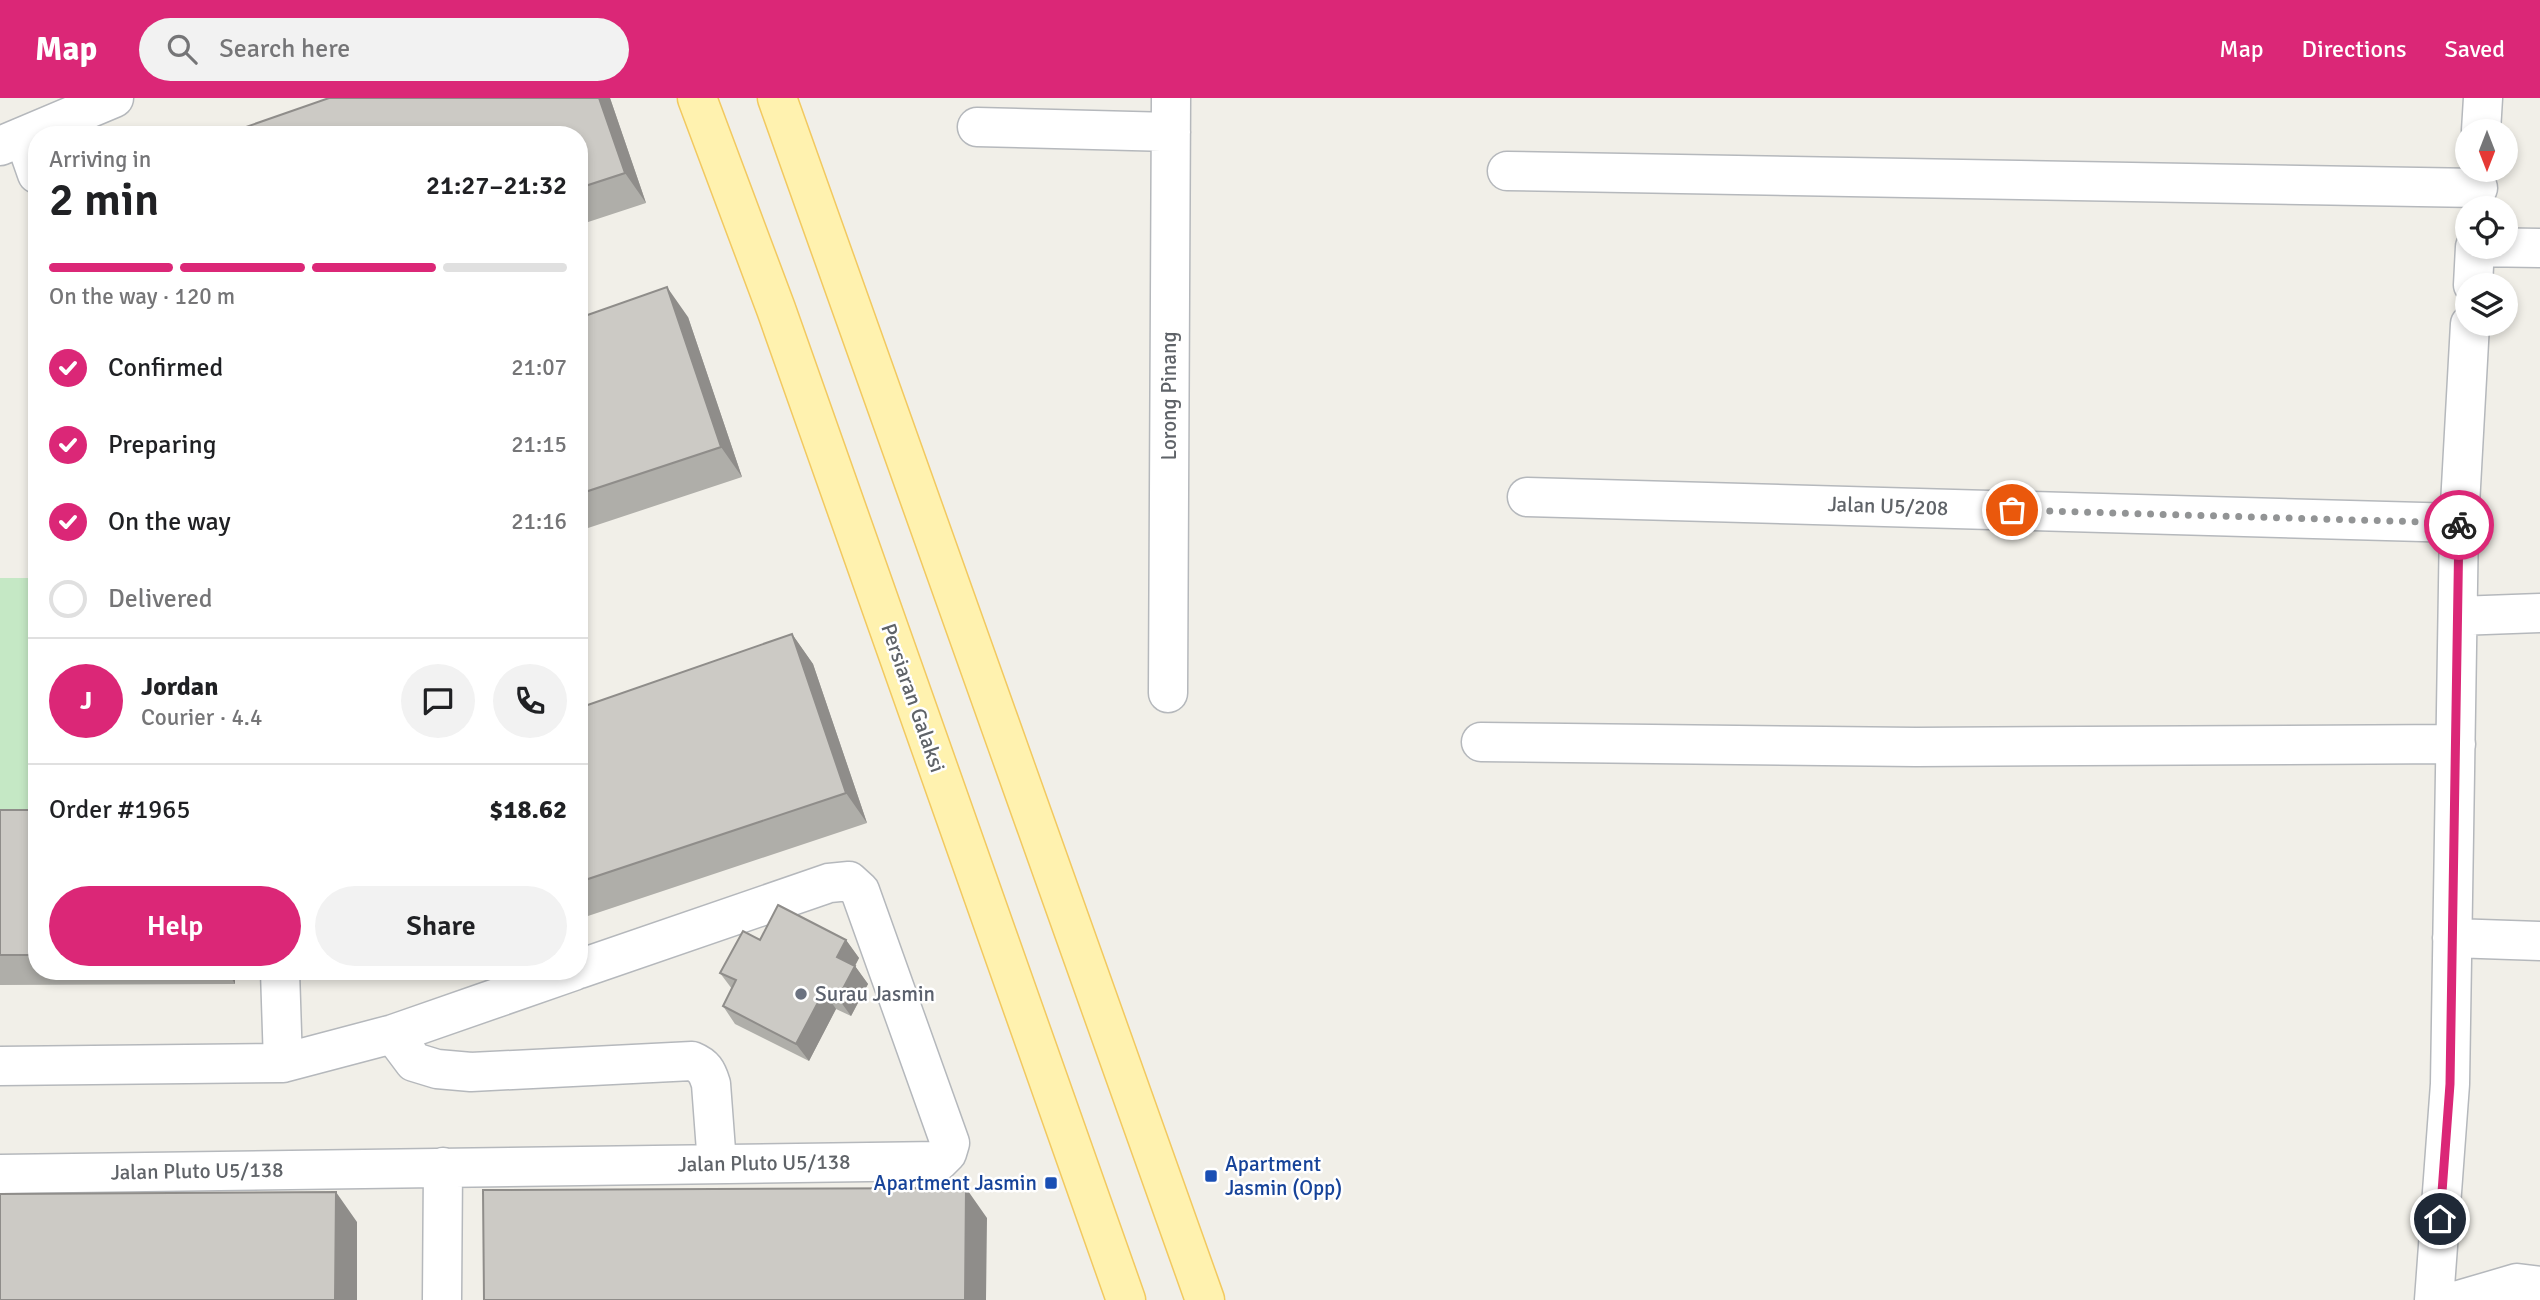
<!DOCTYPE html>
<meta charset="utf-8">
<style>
:root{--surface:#fff;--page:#f2f2f2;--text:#202124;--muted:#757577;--line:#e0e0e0;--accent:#db2777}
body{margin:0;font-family:Signika,sans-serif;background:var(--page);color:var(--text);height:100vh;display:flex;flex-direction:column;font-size:26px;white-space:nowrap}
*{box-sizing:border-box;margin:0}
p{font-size:23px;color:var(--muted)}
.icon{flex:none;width:38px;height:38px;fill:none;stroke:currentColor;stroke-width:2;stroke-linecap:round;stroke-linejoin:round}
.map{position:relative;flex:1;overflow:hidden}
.side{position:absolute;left:28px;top:28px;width:560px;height:854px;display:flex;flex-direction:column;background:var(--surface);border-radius:28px;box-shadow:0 4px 10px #0003}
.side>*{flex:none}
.needle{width:46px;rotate:180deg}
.tools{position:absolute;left:2455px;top:21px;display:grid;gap:14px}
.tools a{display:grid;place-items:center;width:63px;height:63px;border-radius:50%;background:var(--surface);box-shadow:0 4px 10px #0003;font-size:35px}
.pin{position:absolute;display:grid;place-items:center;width:60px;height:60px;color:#fff;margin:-30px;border:4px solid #fff;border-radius:50%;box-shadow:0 2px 7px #0007}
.courier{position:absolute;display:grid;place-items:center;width:70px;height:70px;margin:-35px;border:5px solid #db2777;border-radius:50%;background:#fff;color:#222;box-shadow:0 2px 9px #0007}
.summary em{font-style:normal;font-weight:600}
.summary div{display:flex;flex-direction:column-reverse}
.summary{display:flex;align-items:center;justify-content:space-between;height:119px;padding:0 21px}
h1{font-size:46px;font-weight:600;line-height:52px}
.bar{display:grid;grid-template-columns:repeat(4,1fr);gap:10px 7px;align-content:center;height:84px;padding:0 21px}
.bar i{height:9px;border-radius:5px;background:var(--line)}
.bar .active{background:var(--accent)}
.bar p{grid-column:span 4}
.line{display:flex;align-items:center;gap:18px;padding:0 21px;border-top:2px solid var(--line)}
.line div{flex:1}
.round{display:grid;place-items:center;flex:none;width:74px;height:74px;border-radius:37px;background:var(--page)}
ol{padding:0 21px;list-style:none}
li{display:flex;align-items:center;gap:21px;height:77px}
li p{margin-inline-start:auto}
li .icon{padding:7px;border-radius:50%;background:var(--accent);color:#fff;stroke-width:4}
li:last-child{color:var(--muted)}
li i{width:38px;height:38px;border:4px solid var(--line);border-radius:50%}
.primary-button{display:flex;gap:14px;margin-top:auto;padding:14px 21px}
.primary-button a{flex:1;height:80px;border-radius:42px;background:var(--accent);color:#fff;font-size:28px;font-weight:600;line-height:80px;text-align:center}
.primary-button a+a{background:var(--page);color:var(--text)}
header{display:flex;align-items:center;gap:42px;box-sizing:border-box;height:98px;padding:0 35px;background:var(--accent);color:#fff}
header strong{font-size:33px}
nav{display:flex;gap:38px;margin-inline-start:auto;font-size:24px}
.search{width:490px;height:63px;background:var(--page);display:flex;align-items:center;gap:18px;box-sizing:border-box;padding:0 24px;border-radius:38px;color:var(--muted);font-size:26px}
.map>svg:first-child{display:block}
.green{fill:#c5e8c5}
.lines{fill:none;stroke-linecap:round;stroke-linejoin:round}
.minor-casing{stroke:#b5b8bc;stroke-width:41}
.major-casing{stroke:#f2c960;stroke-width:41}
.minor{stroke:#fff;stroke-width:38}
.major{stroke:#fff2af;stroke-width:38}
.wall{fill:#afaea9}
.shaded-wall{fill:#8f8d8a}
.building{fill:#cccac5;stroke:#8f8d8a;stroke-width:2}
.done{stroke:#929495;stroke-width:7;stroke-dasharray:0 12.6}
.route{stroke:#db2777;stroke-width:9}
.worship-dot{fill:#6b7280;stroke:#fff;stroke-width:2.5}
.transit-dot{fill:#1a4fb4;stroke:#fff;stroke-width:2.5}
.labels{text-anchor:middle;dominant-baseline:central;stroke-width:5;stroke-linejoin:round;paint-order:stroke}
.street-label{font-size:21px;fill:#5f6368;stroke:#fff}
.worship-label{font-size:21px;fill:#5b616d;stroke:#fff;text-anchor:start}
.transit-label{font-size:21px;fill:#164399;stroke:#fff;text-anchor:start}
</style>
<header>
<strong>Map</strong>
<div class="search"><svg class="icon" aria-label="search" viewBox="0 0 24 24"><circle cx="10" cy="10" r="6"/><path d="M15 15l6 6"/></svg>Search here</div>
<nav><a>Map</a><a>Directions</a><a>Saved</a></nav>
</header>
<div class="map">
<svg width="2540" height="1202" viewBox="0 0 2540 1202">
<rect width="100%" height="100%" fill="#f1efe8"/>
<path class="green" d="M0 480H37V716H0Z"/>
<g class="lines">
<defs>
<path id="minor" d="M977 29 1171 34
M2481 33 2483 0
M24 39 37 76
M0 48 114 0
M1507 73 2478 90
M2475 149 2540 150
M2473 187 2475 149
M1527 399 2459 425
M2458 518 2540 515
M1168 595 1171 0
M1481 644 1916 649 2456 646
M2452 840 2540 843
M280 873 283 965
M393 936 414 964 437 971 471 974 692 963C704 968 707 973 711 986L717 1066
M0 968 283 965 393 936 574 873
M0 1076 939 1063 947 1055 950 1045 860 793 849 783 829 785 579 871
M442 1202 443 1069
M2434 1202 2450 986 2459 425 2470 226
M2459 1202 2517 1185 2540 1188"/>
<path id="major" d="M697 0 776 211 1126 1202
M777 0 1205 1202"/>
</defs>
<use href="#minor" class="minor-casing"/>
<use href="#major" class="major-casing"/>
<use href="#minor" class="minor"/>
<use href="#major" class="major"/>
</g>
<path class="wall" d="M610 0 646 105 579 127V37Z
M688 219 742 379 579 433V220Z
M792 536 813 566 867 725 579 821V610Z
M0 712H37V873H235V886L0 887Z
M760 842H846L859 860 855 868 868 886 851 918 836 911 809 963 735 926 723 908 732 891 720 875Z
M399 873H424L404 880Z"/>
<path class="shaded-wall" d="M599 0H610L646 105 625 75Z
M667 189 688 219 742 379 721 349Z
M792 536 813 566 867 725 846 695Z
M846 842 859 860 850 877 837 859Z
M855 868 868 886 851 918 838 900Z
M227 873H235V886Z
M824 893 836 911 809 963 796 946Z
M966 1090 987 1120 986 1202H965Z
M336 1094 357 1124V1202H335Z"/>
<path class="building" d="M329 0H599L625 75 579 90V37H223Z
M667 189 721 349 579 396V220Z
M792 536 846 695 579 784V610Z
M0 712H37V857H0Z
M778 807 846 842 837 859 855 868 838 900 824 893 796 946 723 908 736 882 720 875 743 833 760 842Z
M966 1090 965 1202H484L483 1092Z
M336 1094 335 1202H0V1096Z"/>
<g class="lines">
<path class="done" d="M2012 412 2459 425V427"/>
<path class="route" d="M2440 1121 2450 986 2459 427"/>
</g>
<circle class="worship-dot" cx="801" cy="896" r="7"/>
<g class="transit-dot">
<rect x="1204" y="1071" width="14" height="14" rx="3.5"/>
<rect x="1044" y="1078" width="14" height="14" rx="3.5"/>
</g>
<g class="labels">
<g class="street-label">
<text transform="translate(1169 298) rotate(-90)">Lorong Pinang</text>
<text transform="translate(1888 408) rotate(2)">Jalan U5/208</text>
<text transform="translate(913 600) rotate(71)">Persiaran Galaksi</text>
<text transform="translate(764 1065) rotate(-1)">Jalan Pluto U5/138</text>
<text transform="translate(197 1073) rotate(-1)">Jalan Pluto U5/138</text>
</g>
<g class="worship-label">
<text x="815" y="896">Surau Jasmin</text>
</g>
<g class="transit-label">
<text x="1225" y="1066">Apartment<tspan x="1225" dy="24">Jasmin (Opp)</tspan></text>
<text x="1037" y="1085" text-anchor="end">Apartment Jasmin</text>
</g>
</g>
</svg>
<div class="tools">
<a><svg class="needle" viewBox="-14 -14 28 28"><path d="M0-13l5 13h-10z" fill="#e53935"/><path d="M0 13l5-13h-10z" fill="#757577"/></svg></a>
<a><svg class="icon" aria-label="locate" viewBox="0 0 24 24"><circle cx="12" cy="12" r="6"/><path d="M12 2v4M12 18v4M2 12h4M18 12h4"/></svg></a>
<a><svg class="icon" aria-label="layers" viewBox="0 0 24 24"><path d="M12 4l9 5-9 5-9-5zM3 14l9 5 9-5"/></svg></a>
</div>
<div class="pin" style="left:2012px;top:412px;background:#ea580c"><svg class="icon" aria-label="bag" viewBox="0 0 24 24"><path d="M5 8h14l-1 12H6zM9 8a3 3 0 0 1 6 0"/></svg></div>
<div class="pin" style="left:2440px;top:1121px;background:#1f2937"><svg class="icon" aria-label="home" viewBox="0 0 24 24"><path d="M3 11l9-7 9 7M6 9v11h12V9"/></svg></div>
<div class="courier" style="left:2459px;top:427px"><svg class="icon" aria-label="bike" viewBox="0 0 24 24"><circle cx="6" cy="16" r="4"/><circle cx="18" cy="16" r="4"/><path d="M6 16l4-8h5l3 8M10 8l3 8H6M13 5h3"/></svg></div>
<section class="side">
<div class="summary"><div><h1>2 min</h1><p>Arriving in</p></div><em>21:27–21:32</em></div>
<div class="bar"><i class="active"></i><i class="active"></i><i class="active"></i><i></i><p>On the way · 120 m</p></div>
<ol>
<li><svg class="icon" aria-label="check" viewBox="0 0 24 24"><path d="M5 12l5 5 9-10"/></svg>Confirmed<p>21:07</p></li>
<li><svg class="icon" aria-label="check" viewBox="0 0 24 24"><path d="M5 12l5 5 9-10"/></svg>Preparing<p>21:15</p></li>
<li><svg class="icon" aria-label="check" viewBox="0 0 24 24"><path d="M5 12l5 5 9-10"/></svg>On the way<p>21:16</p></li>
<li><i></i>Delivered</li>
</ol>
<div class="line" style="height:126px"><b class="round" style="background:var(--accent);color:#fff">J</b><div><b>Jordan</b><p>Courier · 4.4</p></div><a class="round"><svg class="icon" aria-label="chat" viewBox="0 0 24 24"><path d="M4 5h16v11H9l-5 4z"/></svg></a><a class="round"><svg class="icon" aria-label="phone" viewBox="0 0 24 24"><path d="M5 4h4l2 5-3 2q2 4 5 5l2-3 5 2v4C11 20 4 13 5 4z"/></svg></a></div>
<div class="line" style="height:91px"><div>Order #1965</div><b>$18.62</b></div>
<div class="primary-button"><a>Help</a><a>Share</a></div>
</section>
</div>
